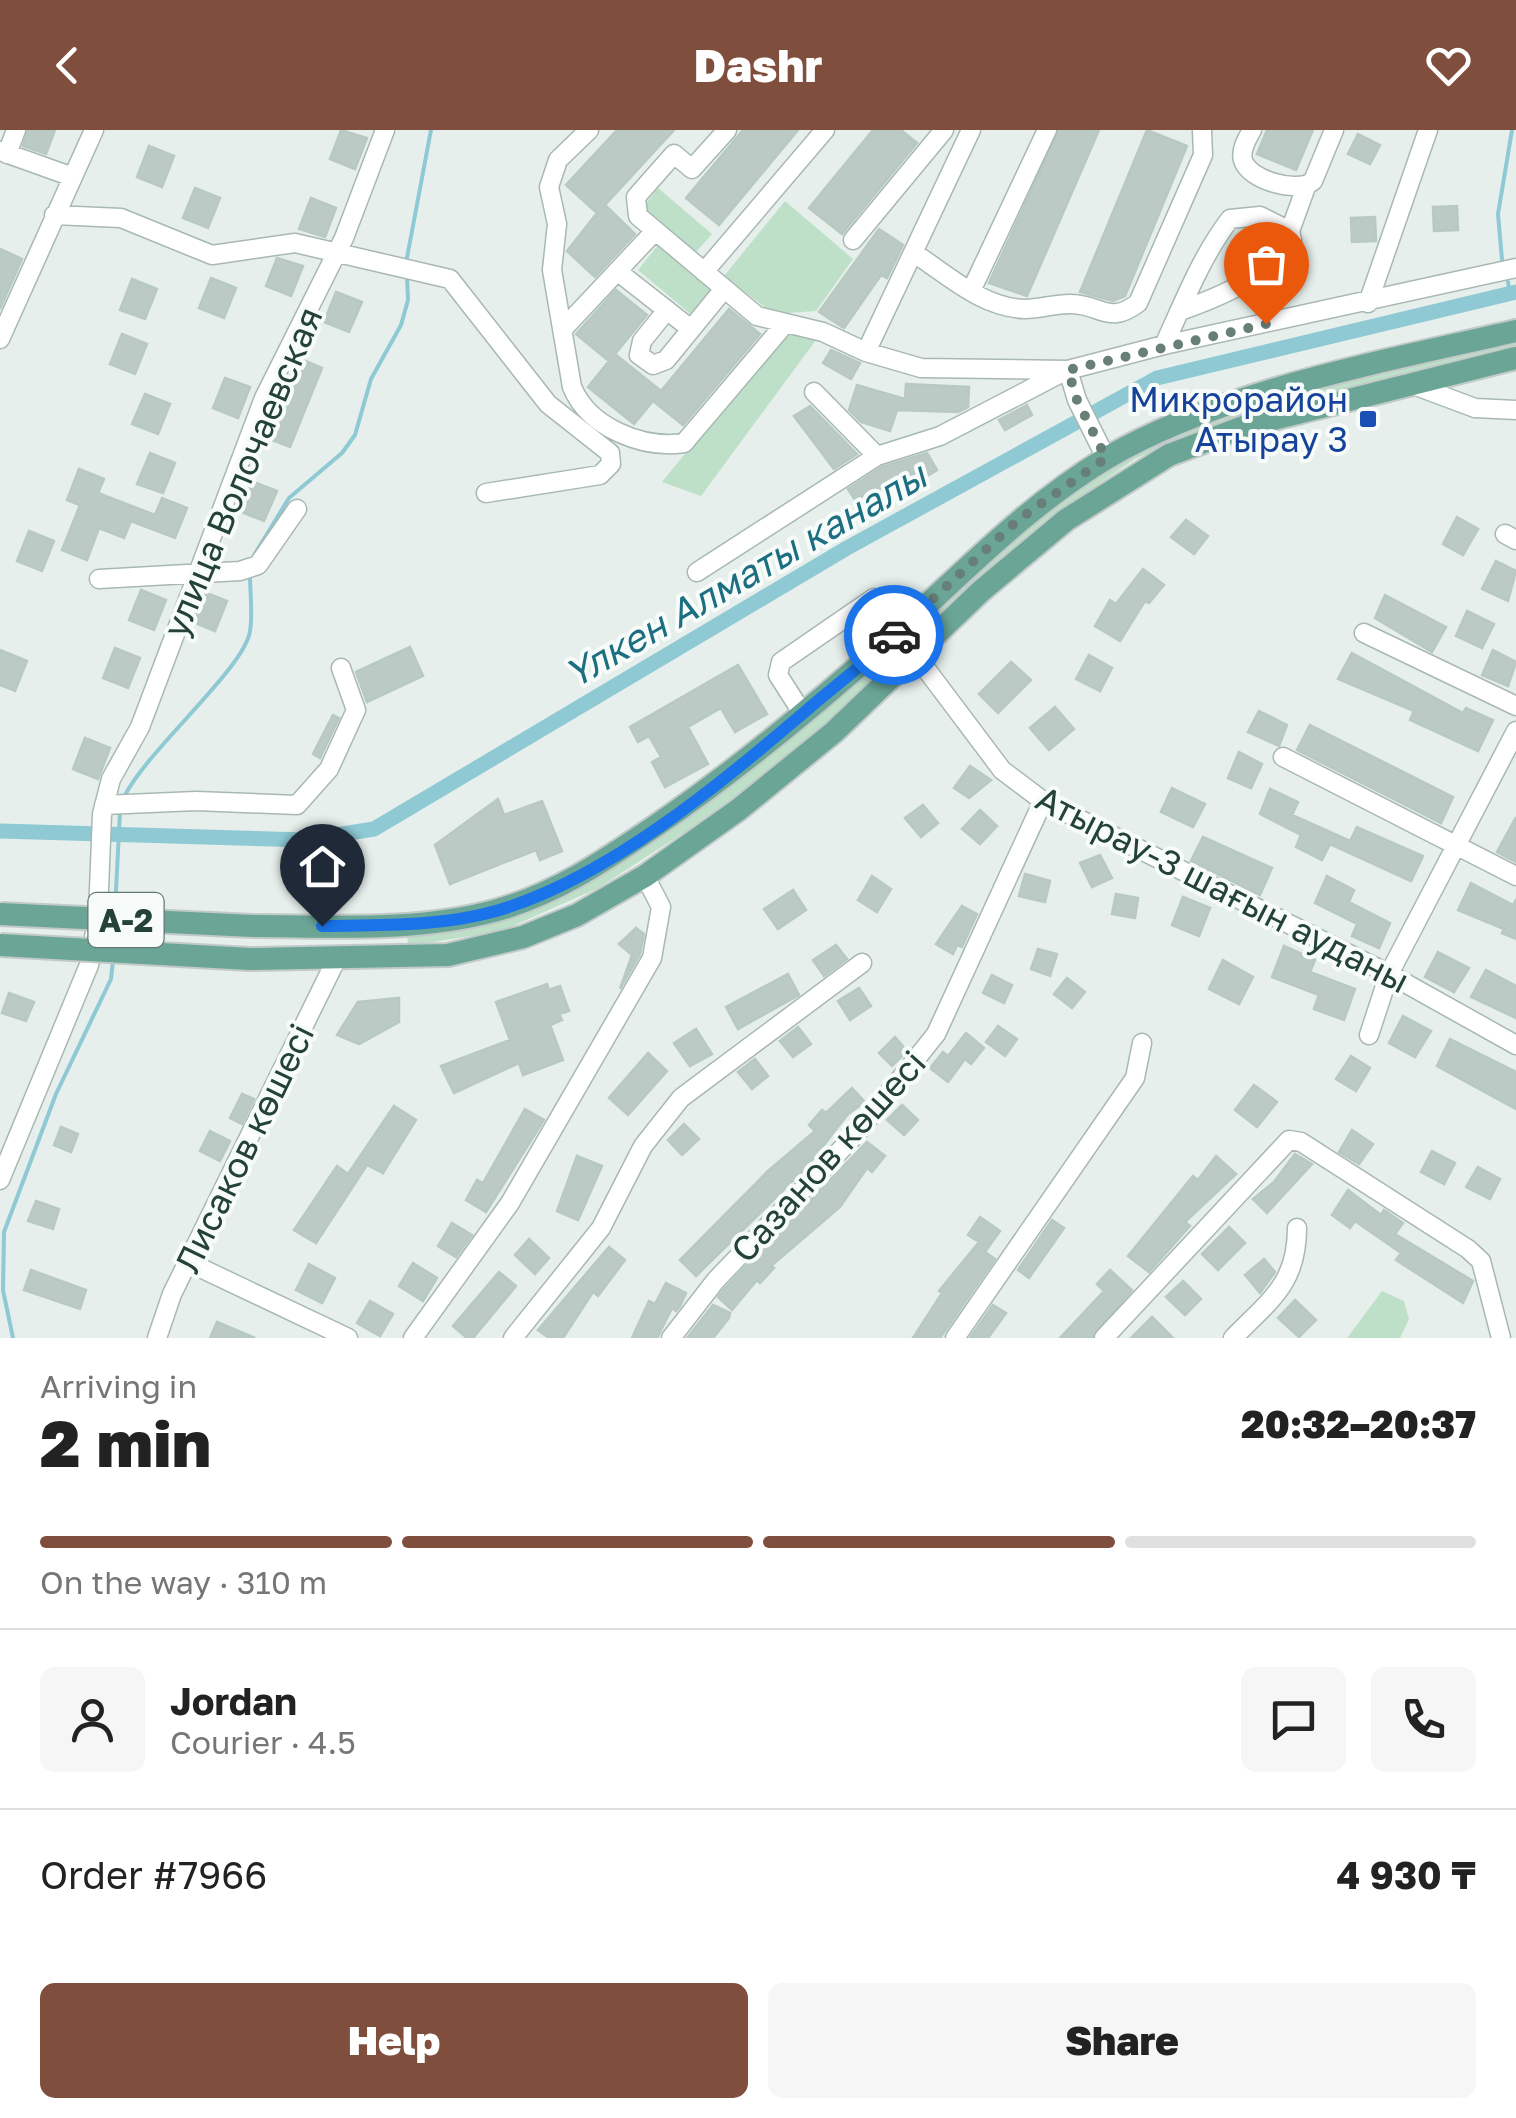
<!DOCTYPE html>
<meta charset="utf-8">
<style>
:root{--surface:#fff;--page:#f6f6f6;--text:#222;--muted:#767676;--line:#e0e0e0;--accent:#804e3d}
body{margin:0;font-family:"Golos Text",sans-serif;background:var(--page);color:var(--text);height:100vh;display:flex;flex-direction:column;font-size:38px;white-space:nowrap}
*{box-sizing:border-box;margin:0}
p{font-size:32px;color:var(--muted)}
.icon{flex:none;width:55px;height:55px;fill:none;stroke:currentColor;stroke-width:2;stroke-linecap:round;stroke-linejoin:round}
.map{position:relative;height:1208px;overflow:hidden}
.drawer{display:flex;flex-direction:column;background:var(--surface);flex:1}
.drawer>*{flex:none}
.pin{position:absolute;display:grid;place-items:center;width:85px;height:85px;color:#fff;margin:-102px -42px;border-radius:50% 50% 50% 0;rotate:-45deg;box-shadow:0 0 10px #0007}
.pin .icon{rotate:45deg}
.courier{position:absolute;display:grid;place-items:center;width:100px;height:100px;margin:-50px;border:8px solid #1a73e8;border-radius:50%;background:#fff;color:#222;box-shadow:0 2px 12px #0007}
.head em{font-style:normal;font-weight:800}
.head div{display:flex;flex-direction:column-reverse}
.head{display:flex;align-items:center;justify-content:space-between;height:170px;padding:0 40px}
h1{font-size:65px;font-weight:800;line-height:75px}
.bar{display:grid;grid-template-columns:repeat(4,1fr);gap:15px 10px;align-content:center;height:120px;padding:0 40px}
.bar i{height:12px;border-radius:8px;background:var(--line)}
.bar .selected{background:var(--accent)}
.bar p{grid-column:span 4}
.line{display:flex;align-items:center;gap:25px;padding:0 40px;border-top:2px solid var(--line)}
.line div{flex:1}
.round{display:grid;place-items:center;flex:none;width:105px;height:105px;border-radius:15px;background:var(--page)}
.button{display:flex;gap:20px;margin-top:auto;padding:20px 40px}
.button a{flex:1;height:115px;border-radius:15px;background:var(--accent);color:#fff;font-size:40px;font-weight:800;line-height:115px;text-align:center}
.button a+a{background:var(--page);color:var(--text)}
header{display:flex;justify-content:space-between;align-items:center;height:130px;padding:0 40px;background:var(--accent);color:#fff;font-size:45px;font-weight:800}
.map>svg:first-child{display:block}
.green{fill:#bfe0c8}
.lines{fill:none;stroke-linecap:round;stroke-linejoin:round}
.stream{stroke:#8ec9d4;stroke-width:4}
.canal{stroke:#8ec9d4;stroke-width:15}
.building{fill:#bbcac4;stroke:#b8c9c2;stroke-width:2.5}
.minor-casing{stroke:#a8b8b2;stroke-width:21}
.major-casing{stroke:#c2cac8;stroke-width:26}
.minor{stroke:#fff;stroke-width:18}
.major{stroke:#6aa596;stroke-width:22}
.major-bridge-casing{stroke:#c2cac8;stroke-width:26;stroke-linecap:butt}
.major-bridge{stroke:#6aa596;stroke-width:22}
.done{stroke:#687f78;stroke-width:10;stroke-dasharray:0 18}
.route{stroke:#1a73e8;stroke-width:12}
.transit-dot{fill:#1a4fb4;stroke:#f7fbf9;stroke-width:4}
.labels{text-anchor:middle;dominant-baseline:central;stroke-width:8;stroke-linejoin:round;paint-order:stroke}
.shield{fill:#f7fbf9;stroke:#637a73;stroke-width:2.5}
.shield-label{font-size:32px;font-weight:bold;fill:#24423a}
.transit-label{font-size:35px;fill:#164399;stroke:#f7fbf9;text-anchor:end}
.street-label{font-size:35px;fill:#24423a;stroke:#f7fbf9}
.water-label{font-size:38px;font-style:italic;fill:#1c6f80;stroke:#f7fbf9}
</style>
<header><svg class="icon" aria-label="back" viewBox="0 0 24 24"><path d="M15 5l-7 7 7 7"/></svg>Dashr<svg class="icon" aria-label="heart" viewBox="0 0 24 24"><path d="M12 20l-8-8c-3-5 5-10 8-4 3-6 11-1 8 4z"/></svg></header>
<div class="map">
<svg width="1516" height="1208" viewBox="0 0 1516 1208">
<rect width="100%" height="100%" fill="#e6efeb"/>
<path class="green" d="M658 58 712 104 696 122 643 77Z
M785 71 853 129 816 181 774 184 724 146Z
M658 115 714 161 693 186 638 140Z
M785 200 816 210 701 366 662 352Z
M1516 213V223L1209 296 1135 329 1044 391 794 624 688 700 598 758 502 801 408 816 407 803 588 749 1035 383 1130 321 1208 285Z
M1382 1161 1404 1171 1409 1189 1400 1208H1347Z"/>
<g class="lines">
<path class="stream" d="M1502 130 1498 84 1512 0
M406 133 431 0
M1508 152 1510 163
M250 432 289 368 342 323 355 305 371 249 401 195 408 170 407 147
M124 667C147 620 245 538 250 501 253 483 250 464 250 446
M115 781 120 681
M13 1208 3 1160 4 1102 56 964 111 849 113 831"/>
<path class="canal" d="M0 701 305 710 374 699 847 418 1157 248 1516 162"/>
</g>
<path class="building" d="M28 0H55L46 24 23 16Z
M341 0 367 8 355 39 330 29Z
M617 0H674L605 75 635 104 595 147 567 121 597 83 566 55Z
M743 0H798L719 95 686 68Z
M873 0H901L917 13 842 104 809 78Z
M1059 0H1099L1027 166 989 153Z
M1147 0 1187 16 1125 166 1113 171 1080 162Z
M1267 0H1313L1296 40 1257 24Z
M1358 4 1380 15 1370 34 1348 24Z
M149 16 174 26 162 57 137 47Z
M195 58 220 68 208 98 183 88Z
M311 68 336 78 325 107 299 99Z
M1457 76 1458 100 1434 101 1433 77Z
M1375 87 1376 111 1352 112 1351 88Z
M879 99 903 115 887 148 881 145 844 198 819 182Z
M0 119 22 129 0 179Z
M277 128 303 136 291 166 266 156Z
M211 148 236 158 224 188 199 178Z
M132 149 157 159 145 189 120 180Z
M616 160 647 185 615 224 661 261 729 179 760 204 683 295 653 271 634 294 588 257 609 231 576 204Z
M336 162 362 172 349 202 324 192Z
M122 204 147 214 135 244 110 234Z
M831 220 860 233 851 249 823 233Z
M298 228 322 238 290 317 265 307Z
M225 248 250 257 238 288 213 278Z
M906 254 969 257 968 277 958 282 897 280 890 301 861 292 849 280 857 255 905 269Z
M145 264 170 274 158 304 132 294Z
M1027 275 1032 285 1005 300 999 290Z
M810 276 857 324 834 339 794 286Z
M150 323 175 333 163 363 137 354Z
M927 323 937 340 864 384 848 359 882 337Z
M79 339 104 349 98 363 155 385 162 368 187 378 175 408 131 391 124 408 99 398 87 430 62 420 80 375 67 370Z
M251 351 277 361 264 391 239 381Z
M1457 387 1478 399 1463 425 1443 414Z
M1186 390 1208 406 1194 424 1171 407Z
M29 401 54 411 42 441 17 431Z
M1496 431 1516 441 1508 471 1482 459Z
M1143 439 1164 455 1149 473 1145 471 1120 511 1095 496 1110 470 1116 474Z
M141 460 166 470 154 500 129 490Z
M204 462 227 471 215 501 193 492Z
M1385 465 1446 497 1432 522 1375 488Z
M1467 481 1494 494 1482 518 1456 506Z
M410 517 423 546 367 572 356 542Z
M115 518 140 528 128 558 103 548Z
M0 520 27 531 15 561 0 555Z
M1493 520 1516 532 1508 556 1482 545Z
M1352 523 1463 583 1466 578 1493 590 1478 621 1410 590 1414 581 1338 549Z
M1089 525 1112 538 1100 561 1076 549Z
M1011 532 1031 550 998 583 979 564Z
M738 535 767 584 735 602 721 578 688 597 708 634 665 657 652 632 661 627 649 606 638 612 630 597Z
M1055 577 1074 599 1049 620 1030 598Z
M1259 581 1287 595 1279 616 1248 602Z
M333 585 339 588 320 628 313 624Z
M1310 595 1453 667 1441 693 1297 620Z
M85 608 110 618 98 649 73 639Z
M1239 622 1262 634 1251 658 1228 648Z
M970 636 991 650 969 668 954 658Z
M1172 658 1205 674 1193 697 1161 682Z
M1270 659 1298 672 1292 685 1350 711 1357 697 1423 726 1411 751 1330 714 1322 730 1296 717 1301 705 1260 684Z
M498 669 504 685 542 671 562 721 540 730 536 720 450 754 435 715Z
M923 675 938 693 921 707 905 688Z
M980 680 997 696 980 714 962 699Z
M1516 687V732L1497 722Z
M1203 707 1272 738 1260 765 1191 731Z
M1100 725 1112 748 1092 757 1080 733Z
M1025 744 1050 751 1045 772 1019 766Z
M872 746 891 759 877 782 858 770Z
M1327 746 1354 760 1349 772 1390 793 1379 818 1352 806 1357 794 1315 773Z
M1471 753 1513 775 1516 770V809L1502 803 1504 799 1458 780Z
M793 760 806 780 778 799 764 779Z
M1116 764 1138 768 1135 788 1112 784Z
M1183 767 1210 778 1199 806 1172 795Z
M962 776 977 784 962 817 957 815 953 824 936 814Z
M636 798 644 804 640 824 620 859 632 825 619 814Z
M836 815 847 829 824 846 813 830Z
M1284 816 1315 830 1310 842 1355 859 1344 890 1314 879 1319 865 1272 847Z
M1038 819 1057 824 1050 846 1031 839Z
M1438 822 1469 838 1454 862 1425 847Z
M1223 830 1253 847 1239 874 1209 859Z
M1486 840 1516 856V888L1471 867Z
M788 844 799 865 738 899 726 877Z
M992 845 1012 855 1004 873 983 863Z
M1067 848 1085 862 1072 878 1054 864Z
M547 854 549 860 560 856 569 881 559 884 562 890 550 895 563 930 523 945 519 933 454 963 441 936 510 910 496 872Z
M859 858 871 876 850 890 838 871Z
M9 863 34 872 26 891 2 883Z
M399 868V892L359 914 337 905 358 872Z
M1403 886 1431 901 1415 927 1389 913Z
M998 896 1017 909 1005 926 986 912Z
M798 897 811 914 793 927 780 911Z
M696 899 712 924 690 936 674 913Z
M966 903 984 918 971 934 965 929 948 952 930 938 943 922 948 926Z
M895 907 907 921 892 936 879 923Z
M1450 909 1516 942V979L1437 936Z
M648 923 667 941 628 985 609 968Z
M1351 926 1370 938 1356 961 1336 949Z
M755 929 768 946 752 959 738 942Z
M1254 955 1277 972 1257 997 1235 980Z
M852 958 865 972 848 984 806 1038 696 1146 680 1130 768 1041 815 1001 809 995 822 980 826 983Z
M242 964 254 969 242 994 230 988Z
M902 975 918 990 904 1005 887 990Z
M394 976 416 990 383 1043 367 1035 316 1113 294 1100 337 1036 348 1044Z
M525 979 544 990 486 1082 466 1070 477 1050 483 1053Z
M684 994 699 1009 682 1025 668 1010Z
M61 997 78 1004 71 1022 54 1015Z
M1352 1000 1373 1014 1359 1034 1339 1022Z
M210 1001 230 1011 220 1031 200 1021Z
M867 1012 885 1026 872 1042 867 1038 840 1077 771 1136 774 1138 760 1153 757 1150 732 1180 718 1167 725 1158Z
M1432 1021 1455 1033 1444 1054 1421 1042Z
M1295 1024 1312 1034 1267 1083 1253 1069 1274 1052Z
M577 1026 602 1036 578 1090 557 1081Z
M1216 1026 1236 1044 1185 1092 1190 1096 1149 1142 1128 1126 1193 1046 1198 1050Z
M1478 1037 1500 1049 1490 1069 1466 1057Z
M1348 1060 1381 1085 1384 1080 1403 1093 1395 1104 1473 1151 1463 1173 1396 1130 1401 1123 1355 1091 1350 1098 1332 1085Z
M36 1071 59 1079 53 1099 28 1091Z
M980 1087 1000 1101 985 1122 995 1129 940 1208H913L942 1163 939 1161 979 1112 968 1105Z
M1052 1090 1064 1098 1029 1148 1018 1140Z
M452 1093 472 1105 456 1127 438 1116Z
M1229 1097 1245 1113 1218 1140 1202 1124Z
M529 1109 549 1128 535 1144 515 1125Z
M609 1117 625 1130 598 1166 593 1162 563 1208H549L538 1200Z
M1264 1129 1275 1142 1260 1163 1245 1145Z
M413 1133 437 1148 423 1171 399 1156Z
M309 1134 335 1148 322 1173 296 1160Z
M31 1140 86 1160 80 1179 24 1160Z
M1110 1140 1132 1160 1092 1208H1060L1104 1161 1097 1154Z
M499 1142 516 1156 473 1208H467L453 1196Z
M1183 1151 1201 1169 1185 1185 1166 1167Z
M666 1153 686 1163 680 1176 676 1181 672 1178 657 1208H632L649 1171 655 1174Z
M1295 1170 1316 1190 1299 1207 1278 1188Z
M370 1171 393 1184 380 1206 357 1193Z
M713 1175 730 1183 729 1188 713 1208H687Z
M993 1175 1006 1183 988 1208H970Z
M1152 1187 1173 1208H1131Z
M217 1192 255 1208H210Z"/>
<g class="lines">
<defs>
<path id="minor" d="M589 0 558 30 549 57 557 94 552 140 572 257C589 298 643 319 684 313L784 195
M727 0 692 39 674 24 636 67 638 86 757 186 823 202 866 222
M971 0 866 222 921 238 1068 240
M1252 0C1247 9 1240 20 1243 30 1248 50 1298 64 1313 51L1334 0
M0 21 70 46
M7 24 16 0
M54 85 121 88 212 125 295 113 450 149 548 274 610 323 611 334 600 345 486 363
M1290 101 1306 57
M853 110 944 0
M914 123C949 146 983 178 1025 179 1041 179 1057 173 1072 174 1102 175 1109 195 1138 173L1203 25 1202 0
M617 141 691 199
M704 142 825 0
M971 161 1047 0
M1368 173 1428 0
M667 180 642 211 639 225 653 235 666 230 724 159
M562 200 655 101
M0 209 94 0
M1164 215C1184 172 1201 127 1230 89L1260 86 1290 101 1292 110C1266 148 1222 166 1180 181
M1408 253 1475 278 1516 280
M814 262 877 326 940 306 1067 240
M1106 328 1077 270 1068 240 1164 215 1516 138
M1505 404 1516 410
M697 442 877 326
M99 449 240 441 258 435 297 379
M1364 503 1516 576
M917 527 1002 640 1043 671 1389 844 1516 915
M803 584 778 545 781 532 874 468
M1283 627 1516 746
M104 675 196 671 297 675 329 639 356 580 341 538
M1369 905 1389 844 1516 601
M0 1050 89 835 98 785 102 684 111 649 140 597 264 268 344 108 385 0
M188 1132 348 1208
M157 1208 172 1164 336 830
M413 1208 510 1073 652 828 661 777 645 746
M513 1208 601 1098 643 1016 681 968 862 833
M671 1208 716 1150 857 1003 936 904 1043 671
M955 1208 1135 948 1142 913
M1104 1208 1289 1010 1301 1012 1468 1119 1481 1131 1501 1208
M1233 1208C1270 1170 1297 1154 1297 1098"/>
<path id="major" d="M253 796C333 796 416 802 494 781 554 765 604 731 654 697 736 641 811 579 885 513 958 449 1021 380 1105 329 1219 261 1386 231 1516 201
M250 829 448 825 523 807 577 785 645 746 738 680 834 602 981 461 1066 390 1169 325 1246 296 1516 228"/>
</defs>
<use href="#minor" class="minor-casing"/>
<use href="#major" class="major-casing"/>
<use href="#minor" class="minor"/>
<use href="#major" class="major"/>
<defs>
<path id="major-bridge" d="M0 784 253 796
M0 815 250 829"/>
</defs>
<use href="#major-bridge" class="major-bridge-casing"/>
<use href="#major-bridge" class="major-bridge"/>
</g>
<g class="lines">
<path class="done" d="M894 505 1018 390 1106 328 1077 270 1068 240 1266 194"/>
<path class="route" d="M322 796C380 795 439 797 496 781 607 749 720 654 807 580 836 555 867 532 894 505"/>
</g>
<rect class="transit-dot" x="1358" y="279" width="20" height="20" rx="5"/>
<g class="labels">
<rect class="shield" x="88.5" y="763" width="75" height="54" rx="8"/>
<g class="shield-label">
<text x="126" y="790">A-2</text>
</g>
<g class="transit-label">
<text x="1348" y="269">Микрорайон<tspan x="1348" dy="40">Атырау 3</tspan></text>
</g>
<g class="street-label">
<text transform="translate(242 342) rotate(-67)">улица Волочаевская</text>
<text transform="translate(1223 759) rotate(27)">Атырау-3 шағын ауданы</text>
<text transform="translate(244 1018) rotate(-64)">Лисаков көшесі</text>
<text transform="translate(828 1026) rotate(-48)">Сазанов көшесі</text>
</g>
<g class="water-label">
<text transform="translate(745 444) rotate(-30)">Үлкен Алматы каналы</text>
</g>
</g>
</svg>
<div class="pin" style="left:1266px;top:194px;background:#ea580c"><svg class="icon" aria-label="bag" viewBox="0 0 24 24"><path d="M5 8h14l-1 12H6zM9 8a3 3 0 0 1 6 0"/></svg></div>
<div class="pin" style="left:322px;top:796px;background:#1f2937"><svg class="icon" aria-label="home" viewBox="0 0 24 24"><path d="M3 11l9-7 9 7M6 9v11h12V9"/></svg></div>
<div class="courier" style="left:894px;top:505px"><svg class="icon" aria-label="car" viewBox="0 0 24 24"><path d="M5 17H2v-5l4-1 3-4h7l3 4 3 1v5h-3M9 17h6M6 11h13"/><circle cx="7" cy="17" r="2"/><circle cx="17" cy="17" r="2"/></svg></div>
</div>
<section class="drawer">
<div class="head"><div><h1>2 min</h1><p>Arriving in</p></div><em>20:32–20:37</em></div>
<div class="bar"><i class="selected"></i><i class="selected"></i><i class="selected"></i><i></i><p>On the way · 310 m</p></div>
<div class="line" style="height:180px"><a class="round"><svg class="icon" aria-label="person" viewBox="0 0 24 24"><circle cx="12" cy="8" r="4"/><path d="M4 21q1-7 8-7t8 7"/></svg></a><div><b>Jordan</b><p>Courier · 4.5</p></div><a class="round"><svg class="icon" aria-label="chat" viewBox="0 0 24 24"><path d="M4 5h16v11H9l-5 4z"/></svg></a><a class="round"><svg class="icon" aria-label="phone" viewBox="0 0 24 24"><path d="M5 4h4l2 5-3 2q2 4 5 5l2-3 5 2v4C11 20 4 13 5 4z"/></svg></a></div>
<div class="line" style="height:130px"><div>Order #7966</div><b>4 930 ₸</b></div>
<div class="button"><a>Help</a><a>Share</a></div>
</section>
